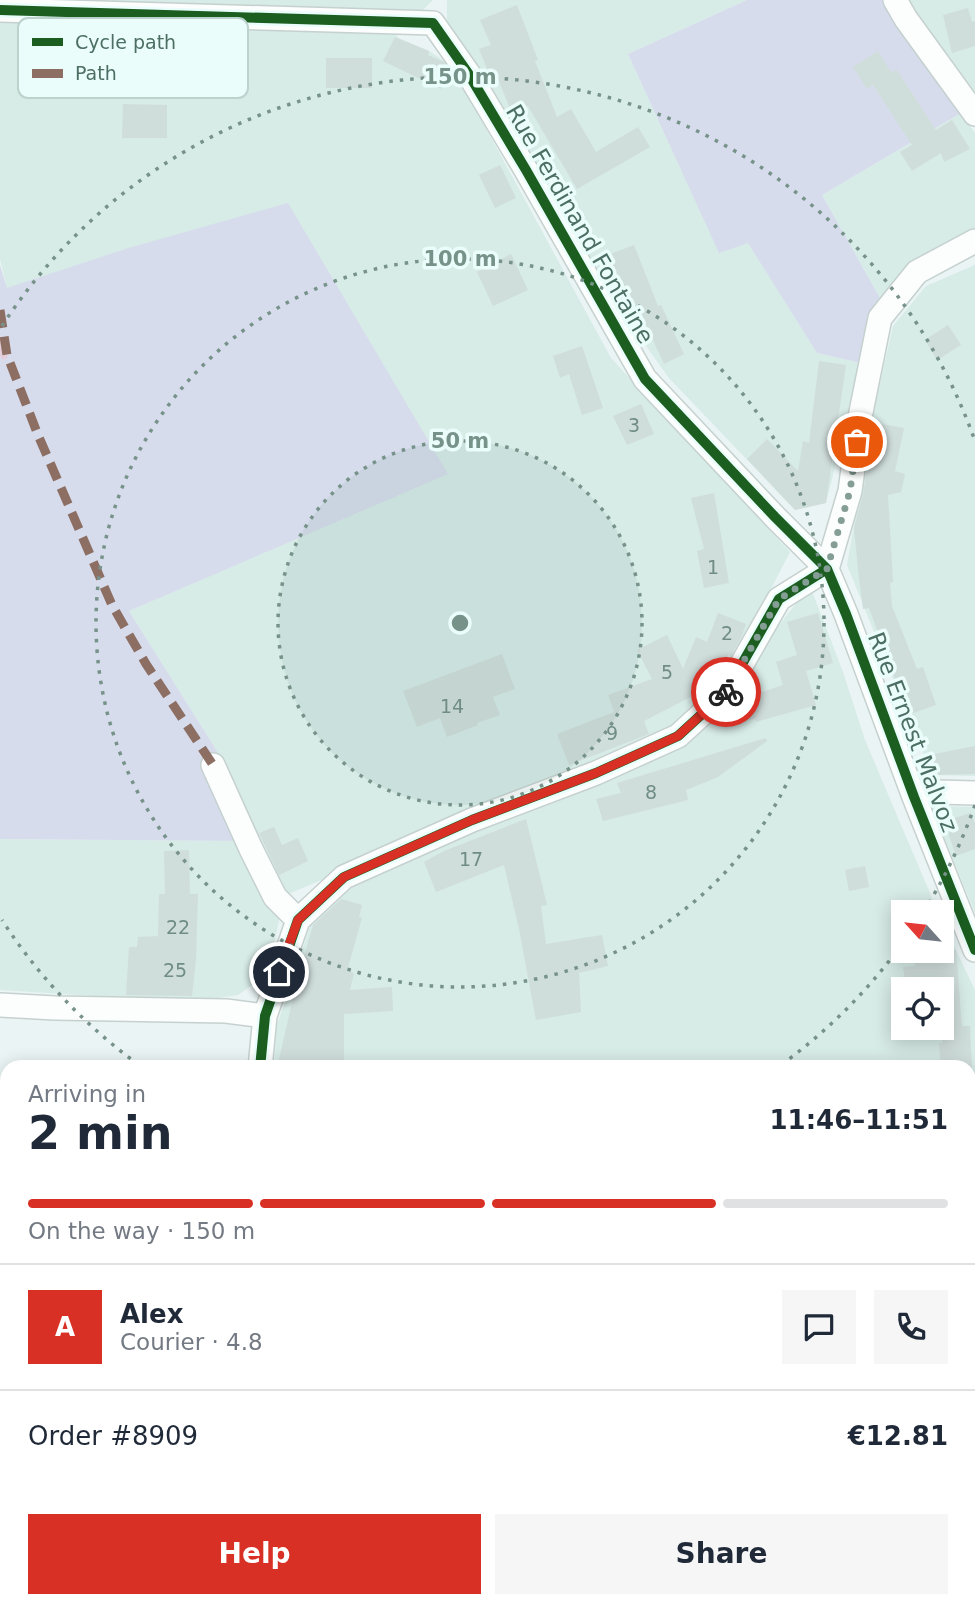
<!DOCTYPE html>
<meta charset="utf-8">
<style>
:root{--surface:#fff;--page:#f6f6f7;--text:#1f2937;--muted:#747a83;--line:#e0e1e3;--accent:#d93025}
body{margin:0;font-family:"DejaVu Sans",sans-serif;background:var(--page);color:var(--text);height:100vh;display:flex;flex-direction:column;font-size:26px;white-space:nowrap}
*{box-sizing:border-box;margin:0}
p{font-size:23px;color:var(--muted)}
.icon{flex:none;width:38px;height:38px;fill:none;stroke:currentColor;stroke-width:2;stroke-linecap:round;stroke-linejoin:round}
.map{position:relative;flex:1;overflow:hidden}
.drawer{position:absolute;left:0px;top:1060px;width:976px;height:548px;display:flex;flex-direction:column;background:var(--surface);border-radius:21px 21px 0 0;box-shadow:0 4px 18px #0003}
.drawer>*{flex:none}
.needle{width:46px;rotate:297deg}
.controls{position:absolute;left:891px;top:900px;display:grid;gap:14px}
.controls a{display:grid;place-items:center;width:63px;height:63px;border-radius:0px;background:var(--surface);box-shadow:0 4px 18px #0003;font-size:35px}
.pin{position:absolute;display:grid;place-items:center;width:60px;height:60px;color:#fff;margin:-30px;border:4px solid #fff;border-radius:50%;box-shadow:0 2px 7px #0007}
.courier{position:absolute;display:grid;place-items:center;width:70px;height:70px;margin:-35px;border:5px solid #d93025;border-radius:50%;background:#fff;color:#222;box-shadow:0 2px 9px #0007}
.head em{font-style:normal;font-weight:600}
.head div{display:flex;flex-direction:column-reverse}
.head{display:flex;align-items:center;justify-content:space-between;height:119px;padding:0 28px}
h1{font-size:46px;font-weight:600;line-height:52px}
.bar{display:grid;grid-template-columns:repeat(4,1fr);gap:10px 7px;align-content:center;height:84px;padding:0 28px}
.bar i{height:9px;border-radius:5px;background:var(--line)}
.bar .selected{background:var(--accent)}
.bar p{grid-column:span 4}
.line{display:flex;align-items:center;gap:18px;padding:0 28px;border-top:2px solid var(--line)}
.line div{flex:1}
.round{display:grid;place-items:center;flex:none;width:74px;height:74px;border-radius:0px;background:var(--page)}
.primary-button{display:flex;gap:14px;margin-top:auto;padding:14px 28px}
.primary-button a{flex:1;height:80px;border-radius:0px;background:var(--accent);color:#fff;font-size:28px;font-weight:600;line-height:80px;text-align:center}
.primary-button a+a{background:var(--page);color:var(--text)}
.map>svg:first-child{display:block}
.residential{fill:#d7ebe7;fill-rule:evenodd}
.green{fill:#d6dcec}
.lines{fill:none;stroke-linecap:round;stroke-linejoin:round}
.stream{stroke:#e3cddb;stroke-width:7}
.building{fill:#d0dedb}
.minor-casing{stroke:#c5d1cf;stroke-width:26}
.minor{stroke:#fcfdfd;stroke-width:23}
.quiet{stroke:#8d6e63;stroke-width:9;stroke-dasharray:18 9;stroke-linecap:butt}
.cycleway-casing{stroke:#eafdfb;stroke-width:15}
.cycleway{stroke:#1b5e20;stroke-width:10}
.done{stroke:#849e96;stroke-width:7;stroke-dasharray:0 12.6}
.route{stroke:#d93025;stroke-width:9}
.ring{fill:none;stroke:#769289;stroke-width:3.5;stroke-dasharray:3.5 7}
.labels{text-anchor:middle;dominant-baseline:central;stroke-width:7;stroke-linejoin:round;paint-order:stroke}
.number-label{font-size:19px;fill:#708d84}
.street-label{font-size:23px;fill:#4d6f63;stroke:#eafdfb}
.key{fill:#eafdfb;stroke:#bbd2cd;stroke-width:2}
.key-label{font-size:19px;fill:#4d6f63}
.centre{fill:#769289;stroke:#eafdfb;stroke-width:3.5}
.ring-label{font-size:21px;text-anchor:middle;font-weight:bold;fill:#769289;stroke:#eafdfb;stroke-width:7;stroke-linejoin:round;paint-order:stroke}
</style>
<div class="map">
<svg width="975" height="1607" viewBox="0 0 975 1607">
<rect width="100%" height="100%" fill="#eaf4f4"/>
<path class="residential" d="M0 0H433L396 37 429 51 452 66 611 358 790 552 724 679 672 731 286 895 254 836 217 751 129 611 448 473 125 249 7 289 0 259Z
M447 0H747L628 54 719 252 748 242 817 353 861 363 826 503 795 510 668 377 625 316 513 126 447 22Z
M904 0H975V95Z
M961 113 975 133V237L915 266 880 298 822 195Z
M975 265V776L932 775 847 565 874 410 893 326 926 286Z
M810 586 843 672 865 740 938 912H903V950H942V921L975 990V1388L970 1399V1068H274L277 1025 318 903 484 828 681 748ZM903 989H942V1027H903Z
M931 806 975 807V913Z
M0 839 240 841 280 915 270 965 255 983 238 995 191 1002 0 990Z
M0 1078H7V1376L0 1371Z
M975 1433V1607H888L891 1601H970V1443Z
M175 1601H859L855 1607H172Z"/>
<path class="green" d="M747 0H885L961 113 822 195 880 298 861 363 817 353 748 243 719 253 628 54Z
M288 203 448 474 129 611 217 751 240 841 0 839V265L7 288 125 249Z
M0 1371 7 1376V1601H175L172 1607H0Z
M488 1601H695L689 1607H493Z"/>
<g class="lines">
<path class="stream" d="M0 340 4 356"/>
</g>
<path class="building" d="M517 5 538 60 535 61 557 117 571 109 596 152 638 127 650 147 577 189 528 106 512 113 497 77 491 79 479 49 491 45 480 20Z
M968 8 972 22 975 21V46L952 53 943 15Z
M395 37 429 51 428 55 444 62 450 71 441 89 383 61Z
M878 51 891 72 897 70 936 130 952 120 970 149 944 162 941 153 912 171 900 152 912 145 873 85 867 89 853 67Z
M326 58H372V88H326Z
M123 104 167 105V138H122Z
M500 165 516 198 495 208 479 175Z
M634 245 658 306 661 305 684 354 664 364 637 305 626 309 605 256Z
M511 254 528 290 493 306 477 272Z
M948 325 961 345 937 360 925 340Z
M582 346 603 408 582 415 569 374 560 378 553 356Z
M819 361 846 365 826 503 795 510 747 459 767 439 798 471 803 441 809 443Z
M641 404 654 434 627 445 613 416Z
M876 423 904 428 895 471 905 474 901 492 888 495 893 582 890 583 892 606 917 669 923 667 936 705 908 715 869 608 863 609 858 570 854 527 863 495 869 456Z
M714 493 729 583 704 588 697 551 704 549 691 498Z
M718 613 746 624 741 638 731 656 728 655 715 683 710 687 644 721 649 734 569 765 557 734 614 712 608 695 652 679 637 650 667 635 683 669 696 637 707 642Z
M818 613 833 663 806 671 816 705 756 722 755 719 729 723 741 699 783 685 776 662 797 655 787 622Z
M502 654 515 689 493 697 500 715 477 723 478 725 447 737 440 718 417 727 403 691Z
M766 738 767 741 718 777 686 790 688 800 603 821 596 799 621 793 617 783Z
M975 746V774L932 775 920 757Z
M971 813 975 823V849L956 856 944 821Z
M526 819 547 905 541 906 546 944 602 935 608 966 579 973 581 1012 536 1020 519 929 504 865 436 892 424 862 444 851Z
M274 827 282 845 298 838 308 861 279 875 259 833Z
M189 850 190 894H198L196 959 192 996 126 995 129 947H137L138 937 158 936 159 894H165L164 851Z
M865 866 869 887 849 891 845 870Z
M341 899 362 905 359 917 362 918 347 971 354 973 350 990 392 987 393 1011 344 1014V1068H277L296 985 313 925Z
M922 950H956L962 1026H970L972 1068H941L939 1043H942V989H906L903 967 915 966 910 955Z"/>
<g class="lines">
<defs>
<path id="minor" d="M895 0 906 19 975 114
M0 10 433 23 468 73 526 170 645 379 775 517 827 569 846 614 914 797 975 950
M827 569 850 491 860 417 880 318 917 272 975 241
M213 765 251 849 275 897 298 920
M914 797 937 792 975 793
M0 1005 55 1008 226 1011 265 1016
M260 1068 265 1016 298 920 344 877 472 820 596 773 678 736 726 692 779 599 827 569
M970 1422 975 1410
M477 1601 482 1607
M877 1607 880 1601"/>
</defs>
<use href="#minor" class="minor-casing"/>
<use href="#minor" class="minor"/>
<path class="quiet" d="M0 310 7 355 38 435 112 605 146 664 213 765
M970 1152H975"/>
<defs>
<path id="cycleway" d="M0 10 433 23 468 73 526 170 645 379 775 517 827 569 846 614 914 797 975 950
M260 1068 265 1016 298 920 344 877 472 820 596 773 678 736 726 692 779 599 827 569"/>
</defs>
<use href="#cycleway" class="cycleway-casing"/>
<use href="#cycleway" class="cycleway"/>
</g>
<g class="lines">
<path class="done" d="M726 692 779 599 827 569 850 491 857 442"/>
<path class="route" d="M279 972 298 920 344 877 472 820 596 773 678 736 726 692"/>
</g>
<circle cx="460" cy="623" r="182" fill="#769289" fill-opacity=".12"/>
<g class="ring">
<circle cx="460" cy="623" r="182"/>
<circle cx="460" cy="623" r="364"/>
<path d="M975 805A546 546 0 0 1 926 908M902 944A546 546 0 0 1 781 1065M139 1065A546 546 0 0 1 2 920M2 326A546 546 0 0 1 975 441"/>
</g>
<g class="labels">
<g class="number-label">
<text x="634" y="425">3</text>
<text x="713" y="567">1</text>
<text x="727" y="633">2</text>
<text x="667" y="672">5</text>
<text x="452" y="706">14</text>
<text x="612" y="733">9</text>
<text x="651" y="792">8</text>
<text x="471" y="859">17</text>
<text x="178" y="927">22</text>
<text x="175" y="970">25</text>
</g>
<g class="street-label">
<text transform="translate(580 224) rotate(60)">Rue Ferdinand Fontaine</text>
<text transform="translate(913 732) rotate(69)">Rue Ernest Malvoz</text>
</g>
</g>
<rect x="18" y="18" width="230" height="80" rx="10" class="key"/>
<rect x="32" y="38" width="31" height="8" fill="#1b5e20"/>
<rect x="32" y="69" width="31" height="9" fill="#8d6e63"/>
<g class="key-label">
<text x="75" y="49">Cycle path</text>
<text x="75" y="80">Path</text>
</g>
<circle cx="460" cy="623" r="10" class="centre"/>
<g class="ring-label">
<text x="460" y="84">150 m</text>
<text x="460" y="266">100 m</text>
<text x="460" y="448">50 m</text>
</g>
</svg>
<div class="controls">
<a><svg class="needle" viewBox="-14 -14 28 28"><path d="M0-13l5 13h-10z" fill="#e53935"/><path d="M0 13l5-13h-10z" fill="#747a83"/></svg></a>
<a><svg class="icon" aria-label="locate" viewBox="0 0 24 24"><circle cx="12" cy="12" r="6"/><path d="M12 2v4M12 18v4M2 12h4M18 12h4"/></svg></a>
</div>
<div class="pin" style="left:857px;top:442px;background:#ea580c"><svg class="icon" aria-label="bag" viewBox="0 0 24 24"><path d="M5 8h14l-1 12H6zM9 8a3 3 0 0 1 6 0"/></svg></div>
<div class="pin" style="left:279px;top:972px;background:#1f2937"><svg class="icon" aria-label="home" viewBox="0 0 24 24"><path d="M3 11l9-7 9 7M6 9v11h12V9"/></svg></div>
<div class="courier" style="left:726px;top:692px"><svg class="icon" aria-label="bike" viewBox="0 0 24 24"><circle cx="6" cy="16" r="4"/><circle cx="18" cy="16" r="4"/><path d="M6 16l4-8h5l3 8M10 8l3 8H6M13 5h3"/></svg></div>
<section class="drawer">
<div class="head"><div><h1>2 min</h1><p>Arriving in</p></div><em>11:46–11:51</em></div>
<div class="bar"><i class="selected"></i><i class="selected"></i><i class="selected"></i><i></i><p>On the way · 150 m</p></div>
<div class="line" style="height:126px"><b class="round" style="background:var(--accent);color:#fff">A</b><div><b>Alex</b><p>Courier · 4.8</p></div><a class="round"><svg class="icon" aria-label="chat" viewBox="0 0 24 24"><path d="M4 5h16v11H9l-5 4z"/></svg></a><a class="round"><svg class="icon" aria-label="phone" viewBox="0 0 24 24"><path d="M5 4h4l2 5-3 2q2 4 5 5l2-3 5 2v4C11 20 4 13 5 4z"/></svg></a></div>
<div class="line" style="height:91px"><div>Order #8909</div><b>€12.81</b></div>
<div class="primary-button"><a>Help</a><a>Share</a></div>
</section>
</div>
